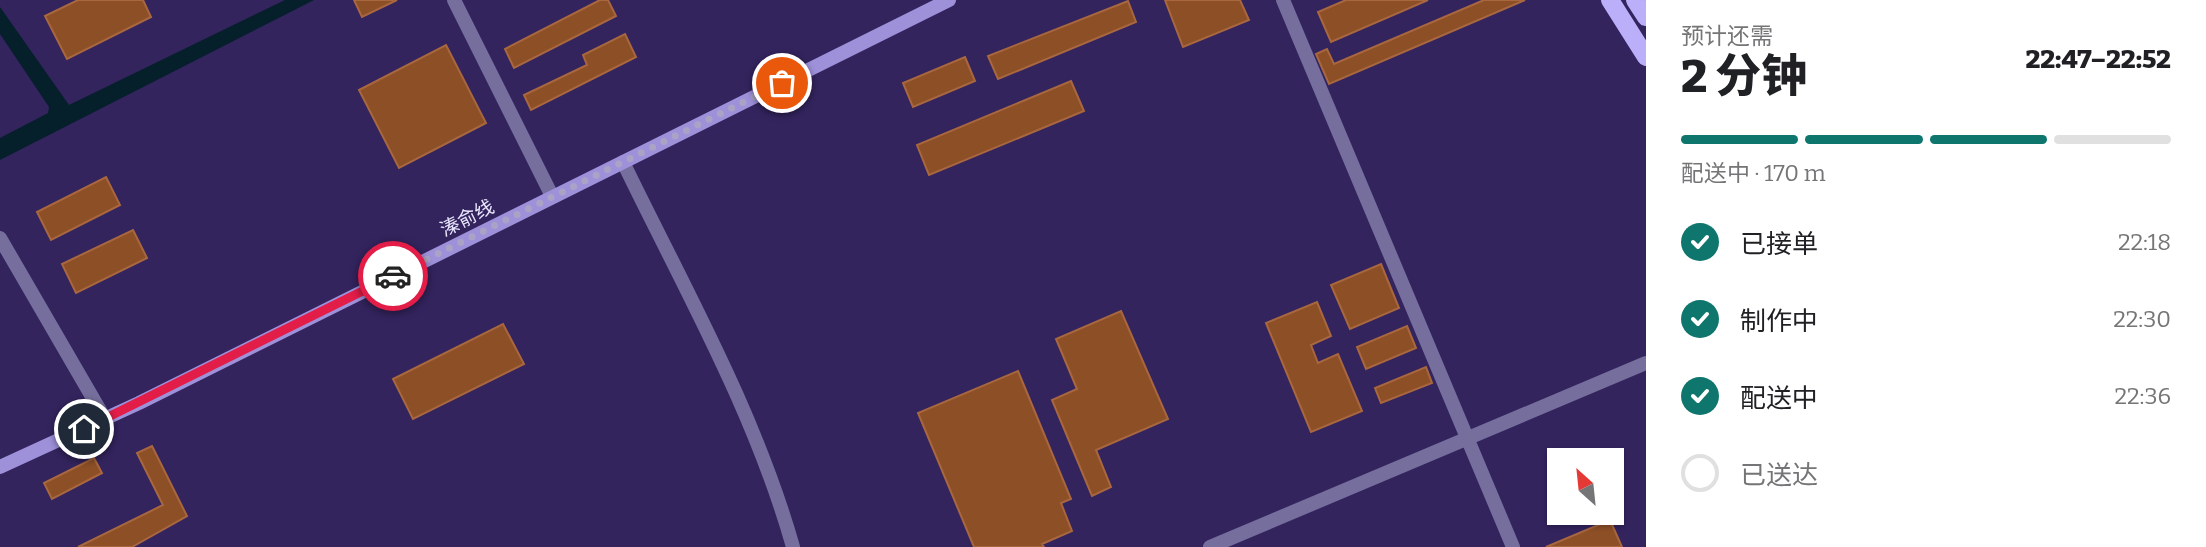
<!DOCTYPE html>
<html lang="zh">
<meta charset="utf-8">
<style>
:root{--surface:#fff;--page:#f2f2f2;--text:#202124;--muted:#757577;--line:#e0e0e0;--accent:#0f766e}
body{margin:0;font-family:Bitter,"Noto Sans SC",serif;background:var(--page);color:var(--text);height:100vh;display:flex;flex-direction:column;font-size:26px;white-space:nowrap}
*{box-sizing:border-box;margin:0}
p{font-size:23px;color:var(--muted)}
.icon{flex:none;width:38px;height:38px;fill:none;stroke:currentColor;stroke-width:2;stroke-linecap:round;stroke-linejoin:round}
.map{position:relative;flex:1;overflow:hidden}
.side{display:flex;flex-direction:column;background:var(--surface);width:560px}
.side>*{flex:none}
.needle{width:46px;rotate:333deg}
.controls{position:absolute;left:1547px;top:448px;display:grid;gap:14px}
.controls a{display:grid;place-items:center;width:77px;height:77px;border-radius:0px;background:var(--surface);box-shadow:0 2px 5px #0004;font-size:35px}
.pin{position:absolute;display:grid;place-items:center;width:60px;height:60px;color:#fff;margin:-30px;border:4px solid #fff;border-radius:50%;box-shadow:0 2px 7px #0007}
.courier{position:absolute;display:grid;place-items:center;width:70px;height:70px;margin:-35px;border:5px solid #e11d48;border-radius:50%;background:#fff;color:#222;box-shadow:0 2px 9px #0007}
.summary em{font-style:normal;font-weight:800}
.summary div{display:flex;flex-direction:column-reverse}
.summary{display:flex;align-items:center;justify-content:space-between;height:119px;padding:0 35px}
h1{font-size:46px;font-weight:800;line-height:52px}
.bar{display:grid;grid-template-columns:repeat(4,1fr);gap:10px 7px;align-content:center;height:84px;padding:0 35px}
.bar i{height:9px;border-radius:5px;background:var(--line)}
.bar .current{background:var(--accent)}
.bar p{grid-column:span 4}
ol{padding:0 35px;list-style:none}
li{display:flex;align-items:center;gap:21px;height:77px}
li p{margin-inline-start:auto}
li .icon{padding:7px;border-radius:50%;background:var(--accent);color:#fff;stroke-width:4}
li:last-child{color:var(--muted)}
li i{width:38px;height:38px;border:4px solid var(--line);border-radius:50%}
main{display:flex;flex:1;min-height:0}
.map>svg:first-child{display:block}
.water{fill:#051f2b}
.building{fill:#8d4f26;stroke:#a8673f;stroke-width:2}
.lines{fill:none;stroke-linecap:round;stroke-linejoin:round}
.minor{stroke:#766f9d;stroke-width:14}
.secondary{stroke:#9e91da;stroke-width:14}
.primary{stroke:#bbaffa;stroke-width:18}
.done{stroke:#aaa3c6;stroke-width:7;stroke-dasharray:0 12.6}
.route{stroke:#e11d48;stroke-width:9}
.labels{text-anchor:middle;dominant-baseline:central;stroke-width:6;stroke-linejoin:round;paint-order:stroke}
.street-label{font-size:19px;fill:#eae8fe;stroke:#33245e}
</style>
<main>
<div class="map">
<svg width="1646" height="547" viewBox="0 0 1646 547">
<rect width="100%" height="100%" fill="#33245e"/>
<path class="water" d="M285 0H314L0 160V138L48 113 49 107 0 34V7L69 105Z"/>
<path class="building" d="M78 0H143L151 17 67 59 45 16Z
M354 0H397L362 17Z
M600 0H608L616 16 514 68 505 49Z
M1165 0H1240L1249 20 1183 47Z
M1346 0H1428L1331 42 1318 12Z
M1484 0H1525L1329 84 1316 54 1327 49 1334 64Z
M1128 1 1136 22 998 79 988 56Z
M625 34 636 57 531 110 524 95 587 65 583 55Z
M446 45 486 123 399 168 359 90Z
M965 57 975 81 913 107 903 83Z
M1071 81 1084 111 929 175 917 145Z
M106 177 120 205 51 240 37 212Z
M133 230 147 258 76 293 62 264Z
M1381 264 1399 308 1350 329 1331 285Z
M1317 302 1331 336 1311 345 1318 363 1338 354 1362 411 1311 432 1266 323Z
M1121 311 1168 419 1096 450 1111 487 1092 496 1052 400 1077 389 1056 339Z
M503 324 524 364 413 419 393 379Z
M1407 326 1416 348 1366 369 1357 347Z
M1426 367 1432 383 1381 403 1375 388Z
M1018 371 1071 499 1061 503 1072 531 1042 544 1044 547H974L918 413Z
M152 446 187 516 132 547H78L163 505 137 453Z
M94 458 102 473 52 499 44 483Z
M1610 520 1622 547H1546Z"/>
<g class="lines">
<path class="minor" d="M454 0 552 196
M1283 0 1513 547
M623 162C684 288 755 412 793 547
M0 238 105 419
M1210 547 1646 363"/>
<path class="secondary" d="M0 467 139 403 949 0"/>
<path class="primary" d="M1610 0 1646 57
M1635 0 1646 17"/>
</g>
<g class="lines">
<path class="done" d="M393 276 782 83"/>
<path class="route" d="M84 429 393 276"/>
</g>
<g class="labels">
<g class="street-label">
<text transform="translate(467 218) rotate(-27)">溱俞线</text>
</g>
</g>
</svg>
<div class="controls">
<a><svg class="needle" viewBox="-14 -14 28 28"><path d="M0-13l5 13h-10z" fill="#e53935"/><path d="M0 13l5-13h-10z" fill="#757577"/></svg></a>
</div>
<div class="pin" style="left:782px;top:83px;background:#ea580c"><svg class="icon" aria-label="bag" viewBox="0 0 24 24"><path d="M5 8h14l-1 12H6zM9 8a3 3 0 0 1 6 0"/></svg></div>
<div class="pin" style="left:84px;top:429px;background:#1f2937"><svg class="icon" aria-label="home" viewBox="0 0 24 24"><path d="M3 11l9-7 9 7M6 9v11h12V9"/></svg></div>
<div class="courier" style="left:393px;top:276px"><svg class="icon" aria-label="car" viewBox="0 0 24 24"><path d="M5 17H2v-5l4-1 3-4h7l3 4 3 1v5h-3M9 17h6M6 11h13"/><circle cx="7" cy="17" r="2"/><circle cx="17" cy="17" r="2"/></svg></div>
</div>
<section class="side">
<div class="summary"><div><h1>2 分钟</h1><p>预计还需</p></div><em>22:47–22:52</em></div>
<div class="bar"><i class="current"></i><i class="current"></i><i class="current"></i><i></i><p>配送中 · 170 m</p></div>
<ol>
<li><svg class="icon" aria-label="check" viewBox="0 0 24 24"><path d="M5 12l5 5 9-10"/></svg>已接单<p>22:18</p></li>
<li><svg class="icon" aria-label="check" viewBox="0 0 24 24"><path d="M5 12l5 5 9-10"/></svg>制作中<p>22:30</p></li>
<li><svg class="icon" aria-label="check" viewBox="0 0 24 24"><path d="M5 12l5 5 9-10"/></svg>配送中<p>22:36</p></li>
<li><i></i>已送达</li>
</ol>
</section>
</main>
